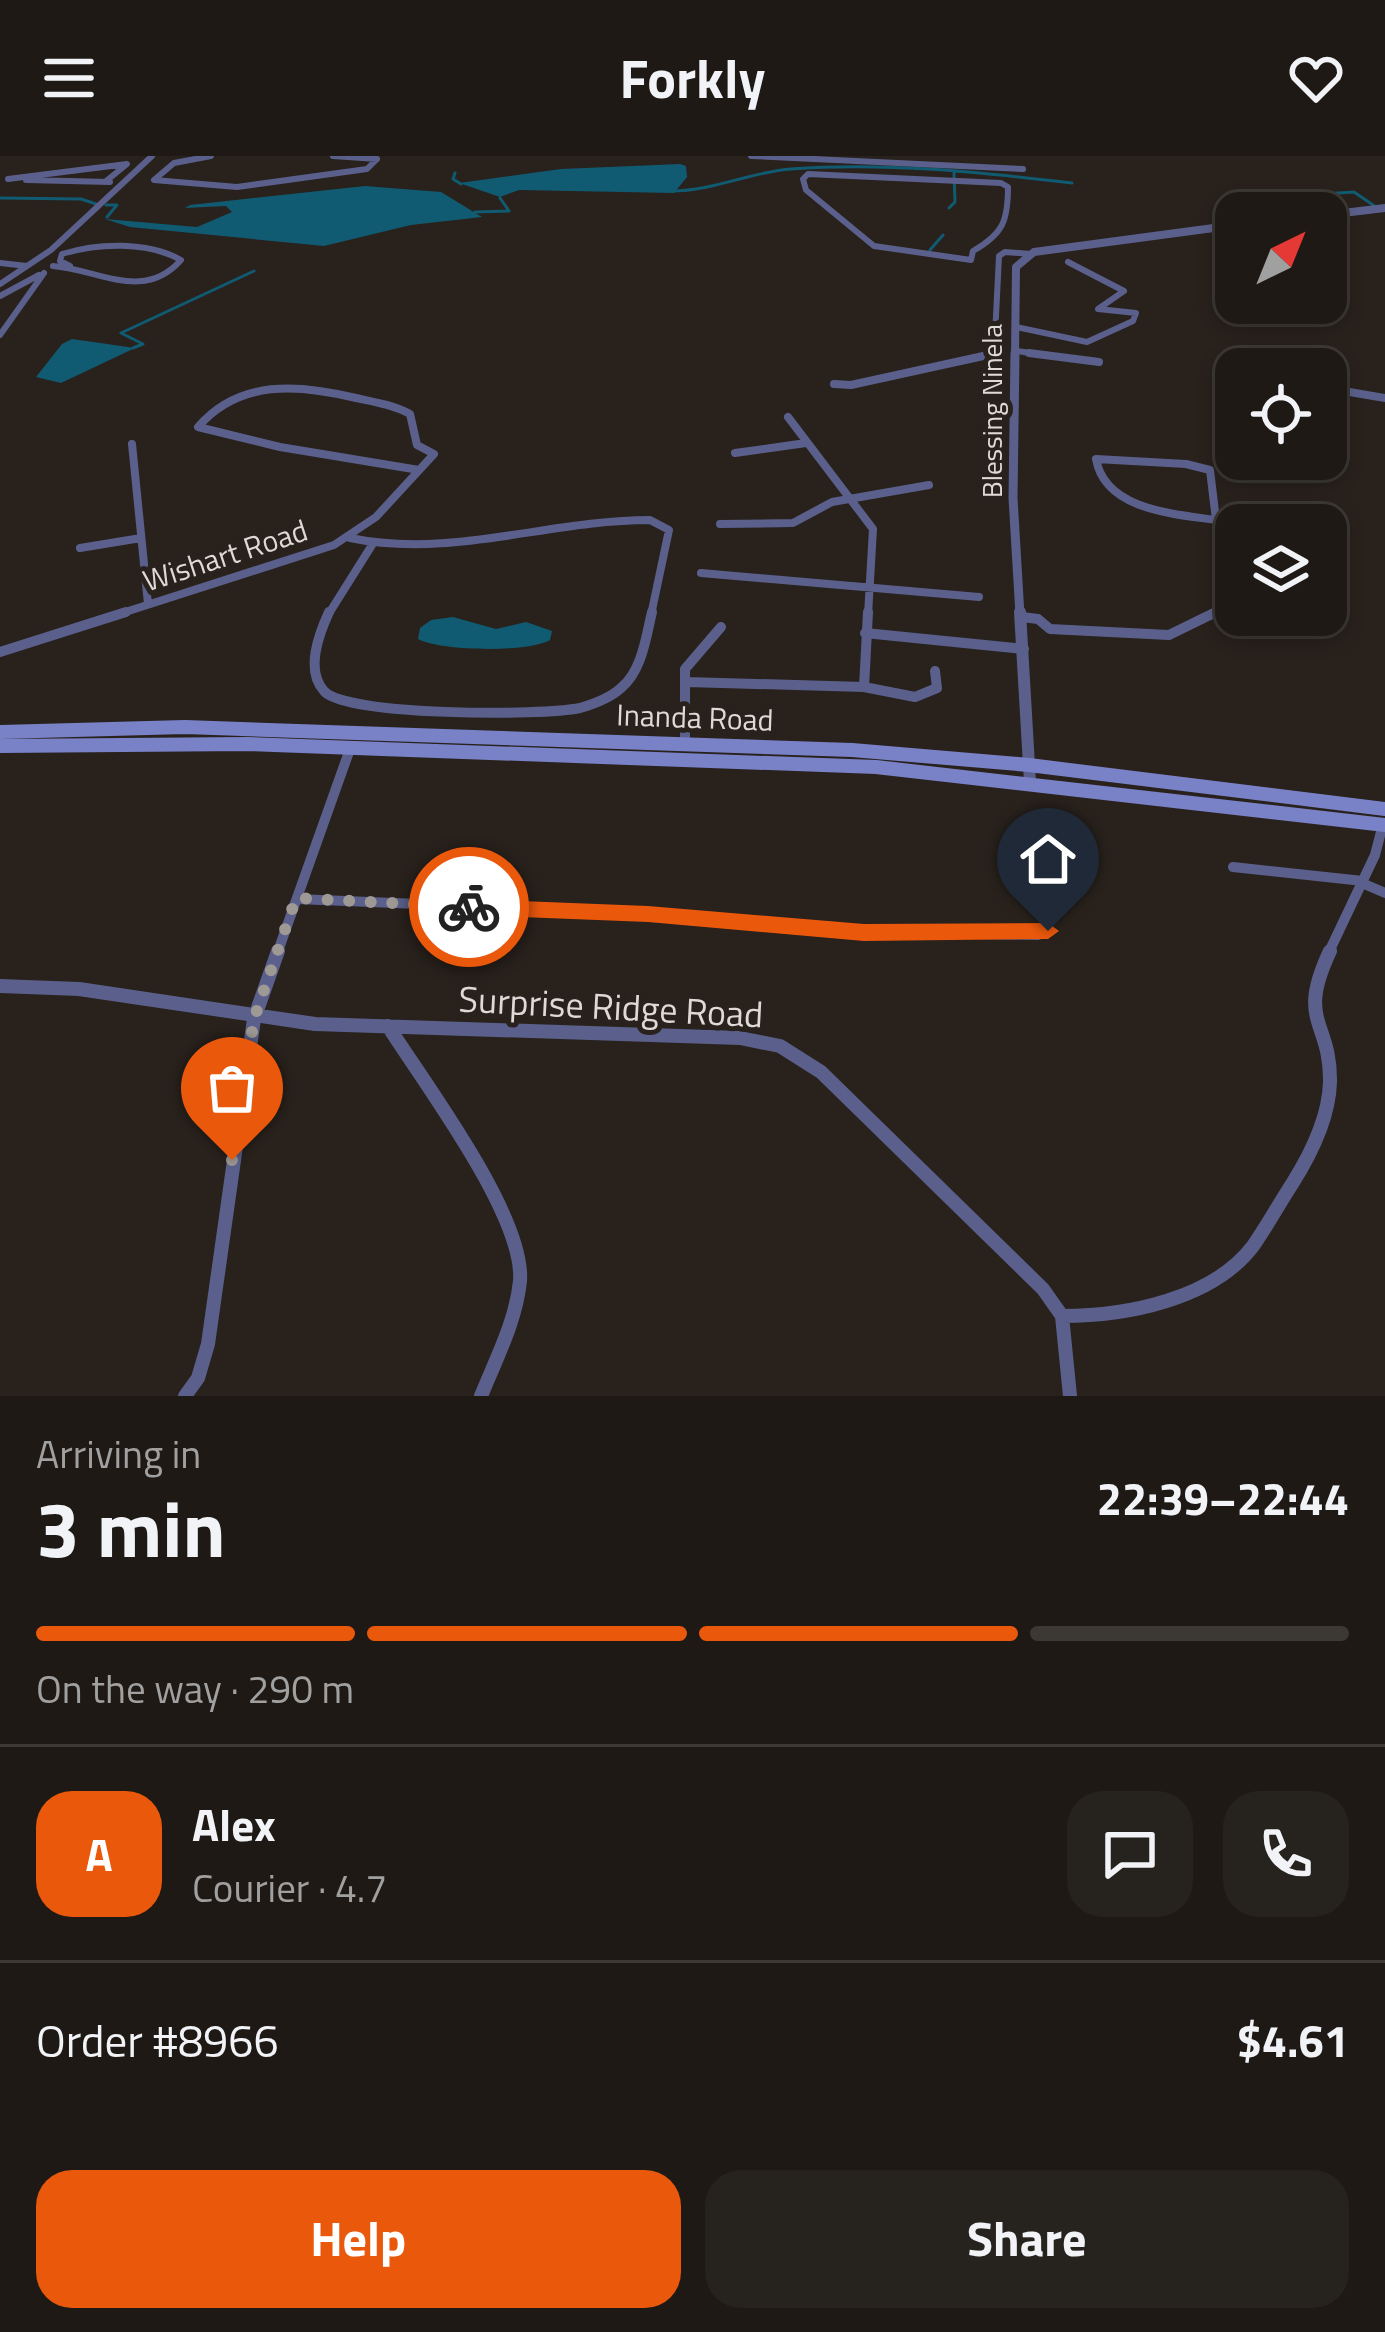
<!DOCTYPE html>
<meta charset="utf-8">
<style>
:root{--surface:#1e1915;--page:#26221e;--text:#f1f3f6;--muted:#a1a0a0;--line:#3c3834;--accent:#ea580c}
body{margin:0;font-family:"Titillium Web",sans-serif;background:var(--page);color:var(--text);height:100vh;display:flex;flex-direction:column;font-size:45px;white-space:nowrap}
*{box-sizing:border-box;margin:0}
p{font-size:39px;color:var(--muted)}
.icon{flex:none;width:66px;height:66px;fill:none;stroke:currentColor;stroke-width:2;stroke-linecap:round;stroke-linejoin:round}
.map{position:relative;height:1240px;overflow:hidden}
.sheet{display:flex;flex-direction:column;background:var(--surface);flex:1}
.sheet>*{flex:none}
.needle{width:78px;rotate:43deg}
.controls{position:absolute;left:1215px;top:36px;display:grid;gap:24px}
.controls a{display:grid;place-items:center;width:132px;height:132px;border-radius:24px;background:var(--surface);box-shadow:0 6px 18px #0003,0 0 0 3px var(--line);font-size:60px}
.pin{position:absolute;display:grid;place-items:center;width:102px;height:102px;color:#fff;margin:-123px -51px;border-radius:50% 50% 50% 0;rotate:-45deg;box-shadow:0 0 12px #0007}
.pin .icon{rotate:45deg}
.courier{position:absolute;display:grid;place-items:center;width:120px;height:120px;margin:-60px;border:9px solid #ea580c;border-radius:50%;background:#fff;color:#222;box-shadow:0 3px 15px #0007}
.summary em{font-style:normal;font-weight:700}
.summary div{display:flex;flex-direction:column-reverse}
.summary{display:flex;align-items:center;justify-content:space-between;height:204px;padding:0 36px}
h1{font-size:78px;font-weight:700;line-height:90px}
.bar{display:grid;grid-template-columns:repeat(4,1fr);gap:18px 12px;align-content:center;height:144px;padding:0 36px}
.bar i{height:15px;border-radius:9px;background:var(--line)}
.bar .on{background:var(--accent)}
.bar p{grid-column:span 4}
.line{display:flex;align-items:center;gap:30px;padding:0 36px;border-top:3px solid var(--line)}
.line div{flex:1}
.round{display:grid;place-items:center;flex:none;width:126px;height:126px;border-radius:36px;background:var(--page)}
.primary-button{display:flex;gap:24px;margin-top:auto;padding:24px 36px}
.primary-button a{flex:1;height:138px;border-radius:36px;background:var(--accent);color:#fff;font-size:48px;font-weight:700;line-height:138px;text-align:center}
.primary-button a+a{background:var(--page);color:var(--text)}
header{display:flex;justify-content:space-between;align-items:center;height:156px;padding:0 36px;background:var(--surface);font-size:54px;font-weight:700}
.map>svg:first-child{display:block}
.water{fill:#115b72}
.lines{fill:none;stroke-linecap:round;stroke-linejoin:round}
.stream{stroke:#115b72;stroke-width:3}
.minor-far3{stroke:#5a608b;stroke-width:6}
.minor-far2{stroke:#5a608b;stroke-width:8}
.minor-far1{stroke:#5a608b;stroke-width:10}
.minor{stroke:#5a608b;stroke-width:14}
.tertiary-far2{stroke:#5a608b;stroke-width:8}
.tertiary-far1{stroke:#5a608b;stroke-width:9}
.tertiary{stroke:#5a608b;stroke-width:12}
.secondary{stroke:#7981c7;stroke-width:14}
.route{fill:#ea580c}
.done{stroke:#9f9996;stroke-width:12;stroke-dasharray:0 21.6}
.labels{text-anchor:middle;dominant-baseline:central;stroke-width:10;stroke-linejoin:round;paint-order:stroke}
.far-street-label{font-size:27px;fill:#dfdad7;stroke:#28211c}
.street-label{font-size:30px;fill:#dfdad7;stroke:#28211c}
.near-street-label{font-size:36px;fill:#dfdad7;stroke:#28211c}
</style>
<header><svg class="icon" aria-label="menu" viewBox="0 0 24 24"><path d="M4 6h16M4 12h16M4 18h16"/></svg>Forkly<svg class="icon" aria-label="heart" viewBox="0 0 24 24"><path d="M12 20l-8-8c-3-5 5-10 8-4 3-6 11-1 8 4z"/></svg></header>
<div class="map">
<svg width="1385" height="1240" viewBox="0 0 1385 1240">
<rect width="100%" height="100%" fill="#28211c"/>
<path class="water" d="M680 8 686 10 687 21 674 37 519 34 500 41 459 27 561 13Z
M365 30 441 36 482 61 411 69 324 90 130 71 105 63 197 71 232 56 226 50 185 52 190 49Z
M72 183 135 192 61 227 36 221 62 188Z
M453 461 496 473 526 466 552 475 550 484C528 497 440 495 418 483L420 472 431 464Z"/>
<g class="lines">
<path class="stream" d="M455 17 453 23 461 28
M672 35C713 35 750 16 791 13 885 6 979 16 1072 27
M1278 41 1354 36 1376 51
M0 42 81 43 96 48
M106 49H117L107 61
M949 52 955 46 954 17
M475 56 509 55 500 42
M930 94 943 79
M133 192 143 188 121 177 254 115"/>
<path class="minor-far3" d="M211 0 174 7 154 24 237 31 367 13 377 3
M333 0 377 3
M751 0 1023 13
M808 18 1001 27 1008 31C1008 65 1003 78 973 95L971 104 874 90 806 34 803 23Z
M8 23 127 8 105 26
M26 24 110 26
M0 107 27 110
M53 110C100 114 144 146 181 104 147 85 98 87 62 98L60 105 70 110
M0 128 51 94 152 0
M0 140 39 119
M1016 171 1087 186 1133 165 1136 157 1098 153 1124 135 1068 106
M0 179 44 117
M1017 195 1051 200
M994 200 999 100 1005 96 1031 98"/>
<path class="minor-far2" d="M1029 197 1099 206
M834 228 851 229 997 197
M1326 232 1385 242
M788 261 873 373 868 459
M132 288 148 448
M735 297 806 287
M1096 303 1186 308 1210 314 1216 364C1174 358 1105 354 1096 303Z
M1216 364 1236 405
M720 368 793 367 832 346 929 329
M350 382C451 403 549 364 650 364L669 374 651 459
M80 392 141 382
M701 417 979 441
M116 459 334 389 376 361 434 298 417 289 410 258C393 249 375 246 356 242 299 228 239 223 198 271L280 291 419 314
M328 459 372 389
M1210 459 1236 446"/>
<path class="minor-far1" d="M329 456C319 478 305 514 324 535 345 560 543 560 580 552 594 548 610 542 621 532 642 515 646 481 652 456
M1022 461 1038 463 1050 473 1169 479 1216 456
M865 477 1024 493
M0 496 126 456
M687 526 864 531 915 541 937 532 935 515
M864 531 868 456
M685 588V513L721 471
M1233 711 1363 725
M1362 727 1385 737
M297 743 589 755 864 776 1038 779 1047 775 1046 742
M277 798 350 593
M1328 798 1375 699 1383 668"/>
<path class="minor" d="M0 830 79 833 315 868 740 882 780 890 821 916 1043 1133 1062 1160 1070 1240
M388 870C424 927 525 1060 520 1125 516 1165 496 1203 481 1240
M1062 1160C1125 1160 1212 1144 1253 1090 1267 1070 1279 1048 1292 1028 1311 998 1329 962 1330 926 1331 864 1296 867 1330 795
M185 1240 198 1222 208 1188 254 863 278 795"/>
<path class="tertiary-far2" d="M1326 59 1385 52
M1015 200 1016 111 1034 96 1236 69"/>
<path class="tertiary-far1" d="M1015 197 1013 342 1020 459"/>
<path class="tertiary" d="M1020 456 1030 626"/>
<path class="secondary" d="M0 576 185 571 852 594 1029 609 1385 653
M0 590 246 588 876 611 1385 669"/>
</g>
<path class="route" d="M469 743 648 750 864 768 1048 767 1059 775 1048 783 864 785 648 766 469 759 458 751Z"/>
<g class="lines">
<path class="done" d="M232 1004 254 863 296 742 469 751"/>
</g>
<g class="labels">
<g class="far-street-label">
<text transform="translate(991 255) rotate(-90)">Blessing Ninela</text>
</g>
<g class="street-label">
<text transform="translate(225 399) rotate(-18)">Wishart Road</text>
<text transform="translate(695 561) rotate(2)">Inanda Road</text>
</g>
<g class="near-street-label">
<text transform="translate(611 850) rotate(3)">Surprise Ridge Road</text>
</g>
</g>
</svg>
<div class="controls">
<a><svg class="needle" viewBox="-14 -14 28 28"><path d="M0-13l5 13h-10z" fill="#e53935"/><path d="M0 13l5-13h-10z" fill="#a1a0a0"/></svg></a>
<a><svg class="icon" aria-label="locate" viewBox="0 0 24 24"><circle cx="12" cy="12" r="6"/><path d="M12 2v4M12 18v4M2 12h4M18 12h4"/></svg></a>
<a><svg class="icon" aria-label="layers" viewBox="0 0 24 24"><path d="M12 4l9 5-9 5-9-5zM3 14l9 5 9-5"/></svg></a>
</div>
<div class="pin" style="left:232px;top:1004px;background:#ea580c"><svg class="icon" aria-label="bag" viewBox="0 0 24 24"><path d="M5 8h14l-1 12H6zM9 8a3 3 0 0 1 6 0"/></svg></div>
<div class="pin" style="left:1048px;top:775px;background:#1f2937"><svg class="icon" aria-label="home" viewBox="0 0 24 24"><path d="M3 11l9-7 9 7M6 9v11h12V9"/></svg></div>
<div class="courier" style="left:469px;top:751px"><svg class="icon" aria-label="bike" viewBox="0 0 24 24"><circle cx="6" cy="16" r="4"/><circle cx="18" cy="16" r="4"/><path d="M6 16l4-8h5l3 8M10 8l3 8H6M13 5h3"/></svg></div>
</div>
<section class="sheet">
<div class="summary"><div><h1>3 min</h1><p>Arriving in</p></div><em>22:39–22:44</em></div>
<div class="bar"><i class="on"></i><i class="on"></i><i class="on"></i><i></i><p>On the way · 290 m</p></div>
<div class="line" style="height:216px"><b class="round" style="background:var(--accent);color:#fff">A</b><div><b>Alex</b><p>Courier · 4.7</p></div><a class="round"><svg class="icon" aria-label="chat" viewBox="0 0 24 24"><path d="M4 5h16v11H9l-5 4z"/></svg></a><a class="round"><svg class="icon" aria-label="phone" viewBox="0 0 24 24"><path d="M5 4h4l2 5-3 2q2 4 5 5l2-3 5 2v4C11 20 4 13 5 4z"/></svg></a></div>
<div class="line" style="height:156px"><div>Order #8966</div><b>$4.61</b></div>
<div class="primary-button"><a>Help</a><a>Share</a></div>
</section>
